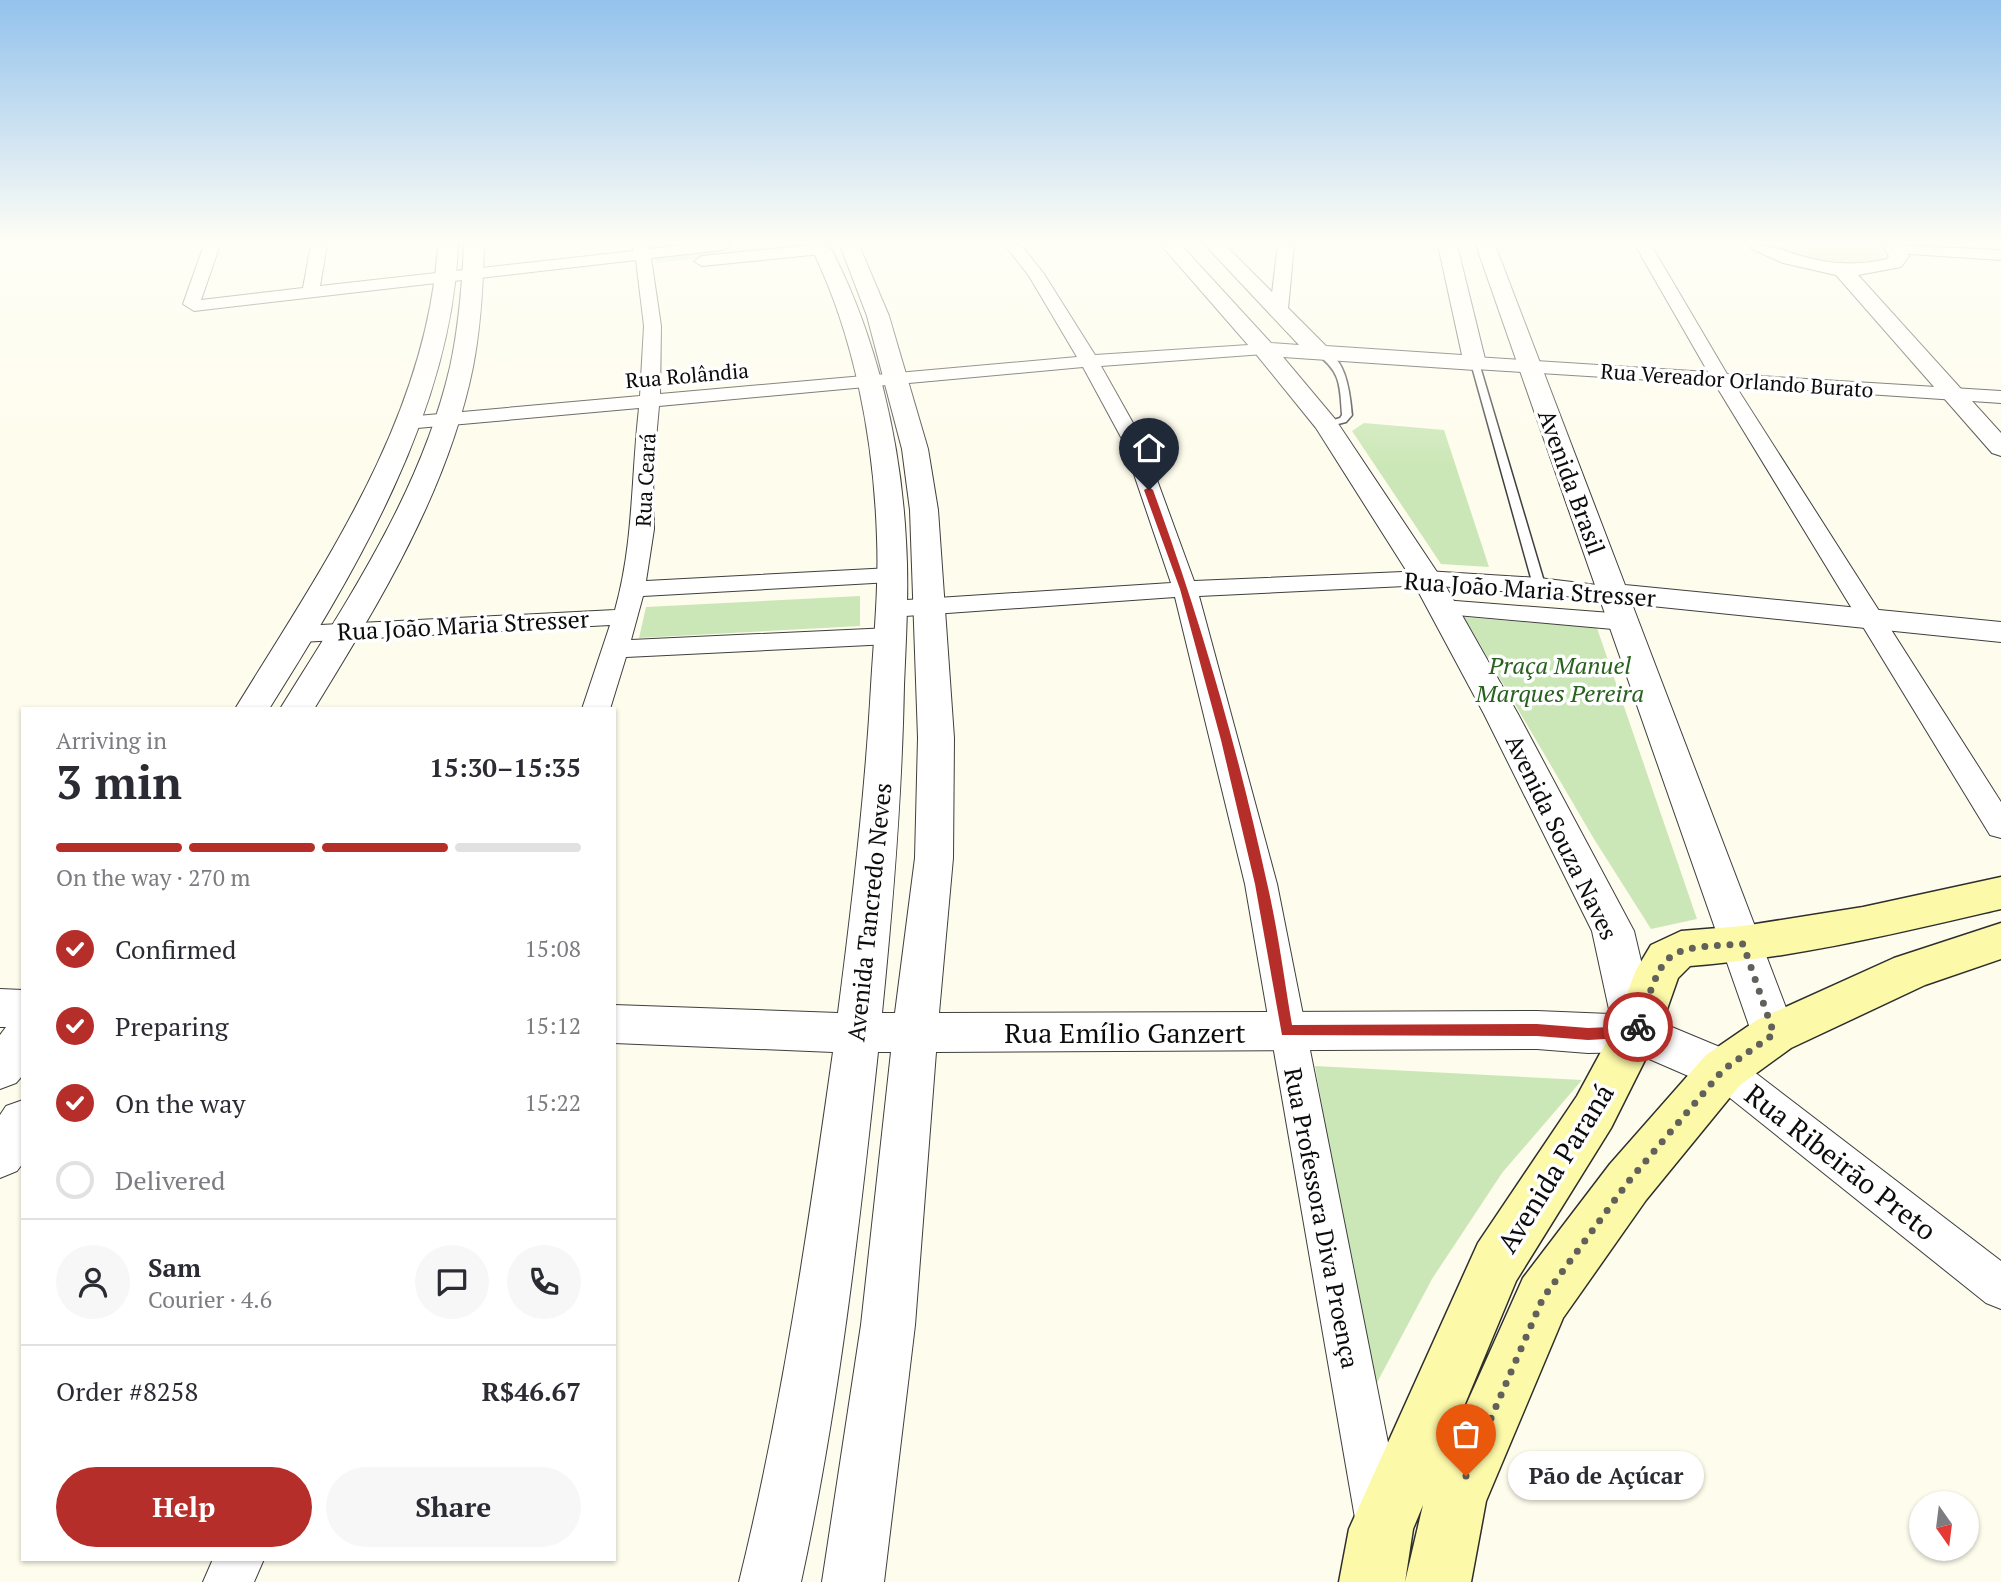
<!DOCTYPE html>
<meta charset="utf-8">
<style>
:root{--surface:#fff;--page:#f7f7f7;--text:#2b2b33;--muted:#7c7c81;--line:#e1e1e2;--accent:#b62e2a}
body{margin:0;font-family:"PT Serif",serif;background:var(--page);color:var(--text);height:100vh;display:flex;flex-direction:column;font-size:26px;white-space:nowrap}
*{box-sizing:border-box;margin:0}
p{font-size:23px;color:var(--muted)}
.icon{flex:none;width:38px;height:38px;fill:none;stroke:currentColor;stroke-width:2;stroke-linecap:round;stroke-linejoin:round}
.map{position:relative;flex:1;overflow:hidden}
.sheet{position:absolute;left:21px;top:707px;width:595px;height:854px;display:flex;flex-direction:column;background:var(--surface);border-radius:0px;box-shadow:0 2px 5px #0004}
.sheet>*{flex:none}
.needle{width:46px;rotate:166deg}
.fabs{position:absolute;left:1909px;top:1491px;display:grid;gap:14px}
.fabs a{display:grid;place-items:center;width:70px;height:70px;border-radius:50%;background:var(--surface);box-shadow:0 2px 5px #0004;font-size:35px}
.pin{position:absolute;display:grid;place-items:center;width:60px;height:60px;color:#fff;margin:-72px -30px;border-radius:50% 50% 50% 0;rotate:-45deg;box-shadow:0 0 7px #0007}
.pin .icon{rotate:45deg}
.courier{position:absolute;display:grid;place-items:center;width:70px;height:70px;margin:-35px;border:5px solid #b62e2a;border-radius:50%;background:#fff;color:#222;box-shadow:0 2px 9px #0007}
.bubble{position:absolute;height:49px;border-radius:24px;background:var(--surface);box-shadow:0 2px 5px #0004;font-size:23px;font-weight:600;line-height:49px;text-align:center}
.headline em{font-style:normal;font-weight:600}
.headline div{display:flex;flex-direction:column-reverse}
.headline{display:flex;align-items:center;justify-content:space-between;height:119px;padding:0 35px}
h1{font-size:46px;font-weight:600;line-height:52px}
.bar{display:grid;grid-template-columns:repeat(4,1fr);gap:10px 7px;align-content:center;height:84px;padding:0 35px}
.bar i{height:9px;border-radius:5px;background:var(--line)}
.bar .selected{background:var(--accent)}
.bar p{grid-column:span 4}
.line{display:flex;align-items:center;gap:18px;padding:0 35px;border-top:2px solid var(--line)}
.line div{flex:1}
.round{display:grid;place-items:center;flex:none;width:74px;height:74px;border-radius:37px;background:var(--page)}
ol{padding:0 35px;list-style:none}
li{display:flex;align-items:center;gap:21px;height:77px}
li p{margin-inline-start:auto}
li .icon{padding:7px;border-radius:50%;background:var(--accent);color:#fff;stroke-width:4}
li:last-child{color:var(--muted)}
li i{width:38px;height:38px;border:4px solid var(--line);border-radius:50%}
.primary-button{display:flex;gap:14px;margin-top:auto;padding:14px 35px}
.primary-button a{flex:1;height:80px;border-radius:42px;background:var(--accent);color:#fff;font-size:28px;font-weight:600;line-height:80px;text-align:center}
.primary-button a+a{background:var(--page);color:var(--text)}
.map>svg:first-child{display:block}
.green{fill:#cce7b7}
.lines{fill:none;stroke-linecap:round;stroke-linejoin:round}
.service-casing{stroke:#3f3f3f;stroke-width:3}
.minor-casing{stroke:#3f3f3f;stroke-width:2}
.tertiary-casing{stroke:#3f3f3f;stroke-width:2}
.secondary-casing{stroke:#2e2e2e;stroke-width:3}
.service{fill:#fff;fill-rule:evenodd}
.minor{fill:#fff;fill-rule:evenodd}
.tertiary{fill:#fff;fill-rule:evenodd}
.secondary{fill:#fcf9a9;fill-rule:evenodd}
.route{fill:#b62e2a}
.done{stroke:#61605a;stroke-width:7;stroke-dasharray:0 12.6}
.labels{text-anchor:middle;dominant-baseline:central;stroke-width:7;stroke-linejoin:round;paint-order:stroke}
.far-street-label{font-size:21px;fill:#0c0c0c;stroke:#fff}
.street-label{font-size:24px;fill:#0c0c0c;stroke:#fff}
.park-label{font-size:24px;font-style:italic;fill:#28611f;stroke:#fff}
.near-street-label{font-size:28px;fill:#0c0c0c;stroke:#fff}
</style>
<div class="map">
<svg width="2001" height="1582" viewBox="0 0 2001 1582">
<rect width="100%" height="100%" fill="#fefcec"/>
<path class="green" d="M755 245H787L788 249 655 263 654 256Z
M1771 245H1879L1885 253C1871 279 1792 256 1771 245Z
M1364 423 1444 430 1489 567 1441 564 1352 431Z
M860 596V626L639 638 646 607Z
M1464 617 1597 628 1697 919 1651 929 1594 839Z
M1315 1066 1582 1080 1502 1173 1432 1279 1372 1392Z"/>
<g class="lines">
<defs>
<path id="service" d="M1315 349C1346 349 1350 393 1352 415L1346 422 1326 427 1321 424 1340 418 1342 415C1340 385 1341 371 1315 353Z
M1475 360 1479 363 1545 585 1543 587H1535L1533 585 1471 363Z"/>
<path id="minor" d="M204 245H220L201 300 303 288 311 245H327L320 286 634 251 632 245H648L649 249 681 245H731L723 250 651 258 661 326 660 394 1077 357 1029 276 1005 245H1021L1044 274 1095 355 1264 344 1273 349 1264 354 1101 366 1142 439 1194 581 1426 571 1539 578 1622 588 1625 593 1622 598 1613 600 1426 585 1199 596 1277 884 1403 1518 1396 1535 1379 1542 1362 1535 1355 1518 1245 884 1175 597 891 617 882 614 879 609 882 604 891 601 1171 583 1122 439 1083 367 659 406 653 472 654 529 646 581 891 568 900 570 903 575 900 580 891 582 643 596 631 640 890 628 899 630 903 636 899 642 890 644 626 657 610 709H582L610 625 301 642 292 640 288 634 292 628 301 626 615 610C634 542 631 477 639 408L406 429 399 427 396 423 399 419 406 417 640 396 644 326 636 260 194 311 183 304Z
M812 245H825L829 249 821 254 702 266 694 261 702 256Z
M1278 245H1294L1288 309 1279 314 1270 309Z
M1635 245H1651L1727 374 2001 391V403L1735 385 2001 802V838L1990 835 1715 384 1475 369 1466 363 1475 357 1708 372Z
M1889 245 2001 250V260L1895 253 1890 251Z
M1443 600 1624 614 1633 617 1637 622 1633 627 1624 630 1434 613 1431 608 1434 603Z
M1723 1053 1736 1058 2001 1261V1309L1986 1303 1710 1082 1704 1070 1710 1058Z
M213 1559H264L254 1582H203Z"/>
<path id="tertiary" d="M438 245H458C452 411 355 572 269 709H235C323 566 427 418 438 245Z
M464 245H484C483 286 481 326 473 367 448 491 379 603 314 709H280C347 601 421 492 450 367 459 326 462 286 464 245Z
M810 245H829C876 333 901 442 906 541 909 589 906 637 904 685 902 795 893 904 882 1013H895L915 858 918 738 910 510 902 449 867 316 840 245H859L889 316 928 449 938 510 954 738 953 858 939 1013 1537 1011 1610 1014 1592 931 1484 714 1411 578 1316 428 1256 354 1161 245H1181L1271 343 1299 345 1205 245H1225L1326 346 1462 355 1438 245H1457L1486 363 1483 368 1475 370 1283 357 1335 419 1441 578 1518 714 1634 931 1655 1020 1739 1055 1746 1070 1739 1085 1723 1091 1633 1052 1588 1053 1537 1049 936 1052 915 1325 884 1582H822L861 1325 891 1052H878C859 1230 839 1407 801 1582H739C782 1408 808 1229 833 1052L614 1043V1005L838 1013C852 904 865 795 871 686 874 636 879 587 877 538 874 439 854 333 810 245Z
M1476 245H1495L1625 585 2001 622V642L1632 604 1796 1034 1790 1048 1774 1053 1758 1048 1752 1034Z
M1750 245C1777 245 1784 252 1809 258 1834 265 1862 265 1887 259L1889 256 1882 245H1901L1909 256 1901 267 1858 275 2001 433V456L1992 453 1836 275 1783 263 1752 249Z
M0 989 23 990V1075L16 1083 0 1089V1035L6 1027H0Z
M23 1100V1163L17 1171 0 1178V1115L6 1106Z"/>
<path id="secondary" d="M2001 877V909C1898 933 1795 958 1690 966L1678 978 1659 1032 1611 1128 1516 1281 1445 1452 1523 1278 1610 1164 1706 1055 1757 1020 1894 958 2001 923V959L1925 985 1791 1048 1740 1085 1646 1200 1563 1318 1486 1501 1471 1582H1405L1423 1505 1413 1529 1405 1582H1339L1349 1529 1478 1243 1577 1096 1615 1026 1636 970 1651 945 1681 931 1743 926 1863 907Z"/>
</defs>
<use href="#service" class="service-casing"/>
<use href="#minor" class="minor-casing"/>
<use href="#tertiary" class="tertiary-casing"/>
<use href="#secondary" class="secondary-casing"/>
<use href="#service" class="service"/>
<use href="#minor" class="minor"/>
<use href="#tertiary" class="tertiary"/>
<use href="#secondary" class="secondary"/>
</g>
<linearGradient id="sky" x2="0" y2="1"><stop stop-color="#93c2ec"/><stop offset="0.52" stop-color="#fffef6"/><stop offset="1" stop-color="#fffef6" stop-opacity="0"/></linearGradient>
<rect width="2001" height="467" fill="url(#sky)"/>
<path class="route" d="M1149 487 1153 490C1200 618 1238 750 1267 883 1278 930 1284 978 1292 1025L1537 1024 1588 1028 1631 1026 1638 1021 1644 1027 1641 1037 1588 1040 1537 1036 1282 1035 1255 884 1221 740 1180 589 1144 490Z"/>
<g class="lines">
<path class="done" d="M1466 1476 1543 1298 1628 1182 1723 1070 1774 1034 1743 944C1659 948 1665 950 1638 1027"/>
</g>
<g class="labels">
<g class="far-street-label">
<text transform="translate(687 375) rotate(-5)">Rua Rolândia</text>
<text transform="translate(1737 380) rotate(4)">Rua Vereador Orlando Burato</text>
<text transform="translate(645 480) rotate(-87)">Rua Ceará</text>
</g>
<g class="street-label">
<text transform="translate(1572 482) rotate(70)">Avenida Brasil</text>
<text transform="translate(1530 589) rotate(4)">Rua João Maria Stresser</text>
<text transform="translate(463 625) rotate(-3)">Rua João Maria Stresser</text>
<text transform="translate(1562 837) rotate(64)">Avenida Souza Naves</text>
<text transform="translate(869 912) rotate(-84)">Avenida Tancredo Neves</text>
<text transform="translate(1322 1218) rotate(79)">Rua Professora Diva Proença</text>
</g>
<g class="park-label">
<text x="1560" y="665">Praça Manuel<tspan x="1560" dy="28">Marques Pereira</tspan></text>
</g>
<g class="near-street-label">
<text x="1125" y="1032">Rua Emílio Ganzert</text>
<text transform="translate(1841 1162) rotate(38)">Rua Ribeirão Preto</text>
<text transform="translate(1555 1168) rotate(-58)">Avenida Paraná</text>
</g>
</g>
</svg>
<div class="fabs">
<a><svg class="needle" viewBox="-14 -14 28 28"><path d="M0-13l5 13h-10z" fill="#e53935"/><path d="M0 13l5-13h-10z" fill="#7c7c81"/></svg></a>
</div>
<div class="pin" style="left:1466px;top:1476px;background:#ea580c"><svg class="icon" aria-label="bag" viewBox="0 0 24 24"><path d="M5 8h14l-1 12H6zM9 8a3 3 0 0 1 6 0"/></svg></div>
<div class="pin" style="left:1149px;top:490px;background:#1f2937"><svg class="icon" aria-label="home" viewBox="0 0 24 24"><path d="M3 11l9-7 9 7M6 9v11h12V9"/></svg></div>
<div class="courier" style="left:1638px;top:1027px"><svg class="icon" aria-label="bike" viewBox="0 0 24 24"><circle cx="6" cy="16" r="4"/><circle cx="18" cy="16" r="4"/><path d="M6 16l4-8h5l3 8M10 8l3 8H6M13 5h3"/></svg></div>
<div class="bubble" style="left:1508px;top:1451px;width:196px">Pão de Açúcar</div>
<section class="sheet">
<div class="headline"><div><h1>3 min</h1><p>Arriving in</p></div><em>15:30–15:35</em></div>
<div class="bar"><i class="selected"></i><i class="selected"></i><i class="selected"></i><i></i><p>On the way · 270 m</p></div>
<ol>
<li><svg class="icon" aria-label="check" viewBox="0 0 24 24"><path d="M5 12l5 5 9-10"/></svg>Confirmed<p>15:08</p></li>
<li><svg class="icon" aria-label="check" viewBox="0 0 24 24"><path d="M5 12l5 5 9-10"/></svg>Preparing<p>15:12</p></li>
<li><svg class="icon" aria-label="check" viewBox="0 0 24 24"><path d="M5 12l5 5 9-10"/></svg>On the way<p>15:22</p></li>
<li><i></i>Delivered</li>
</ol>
<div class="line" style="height:126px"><a class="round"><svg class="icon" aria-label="person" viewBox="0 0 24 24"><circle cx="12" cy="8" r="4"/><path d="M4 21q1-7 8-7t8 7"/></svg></a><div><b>Sam</b><p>Courier · 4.6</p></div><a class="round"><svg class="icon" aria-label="chat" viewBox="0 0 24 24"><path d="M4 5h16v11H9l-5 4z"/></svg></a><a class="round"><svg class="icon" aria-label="phone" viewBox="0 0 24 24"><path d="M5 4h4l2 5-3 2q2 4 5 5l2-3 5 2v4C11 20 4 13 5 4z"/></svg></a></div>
<div class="line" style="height:91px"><div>Order #8258</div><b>R$46.67</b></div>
<div class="primary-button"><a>Help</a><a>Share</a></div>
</section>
</div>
